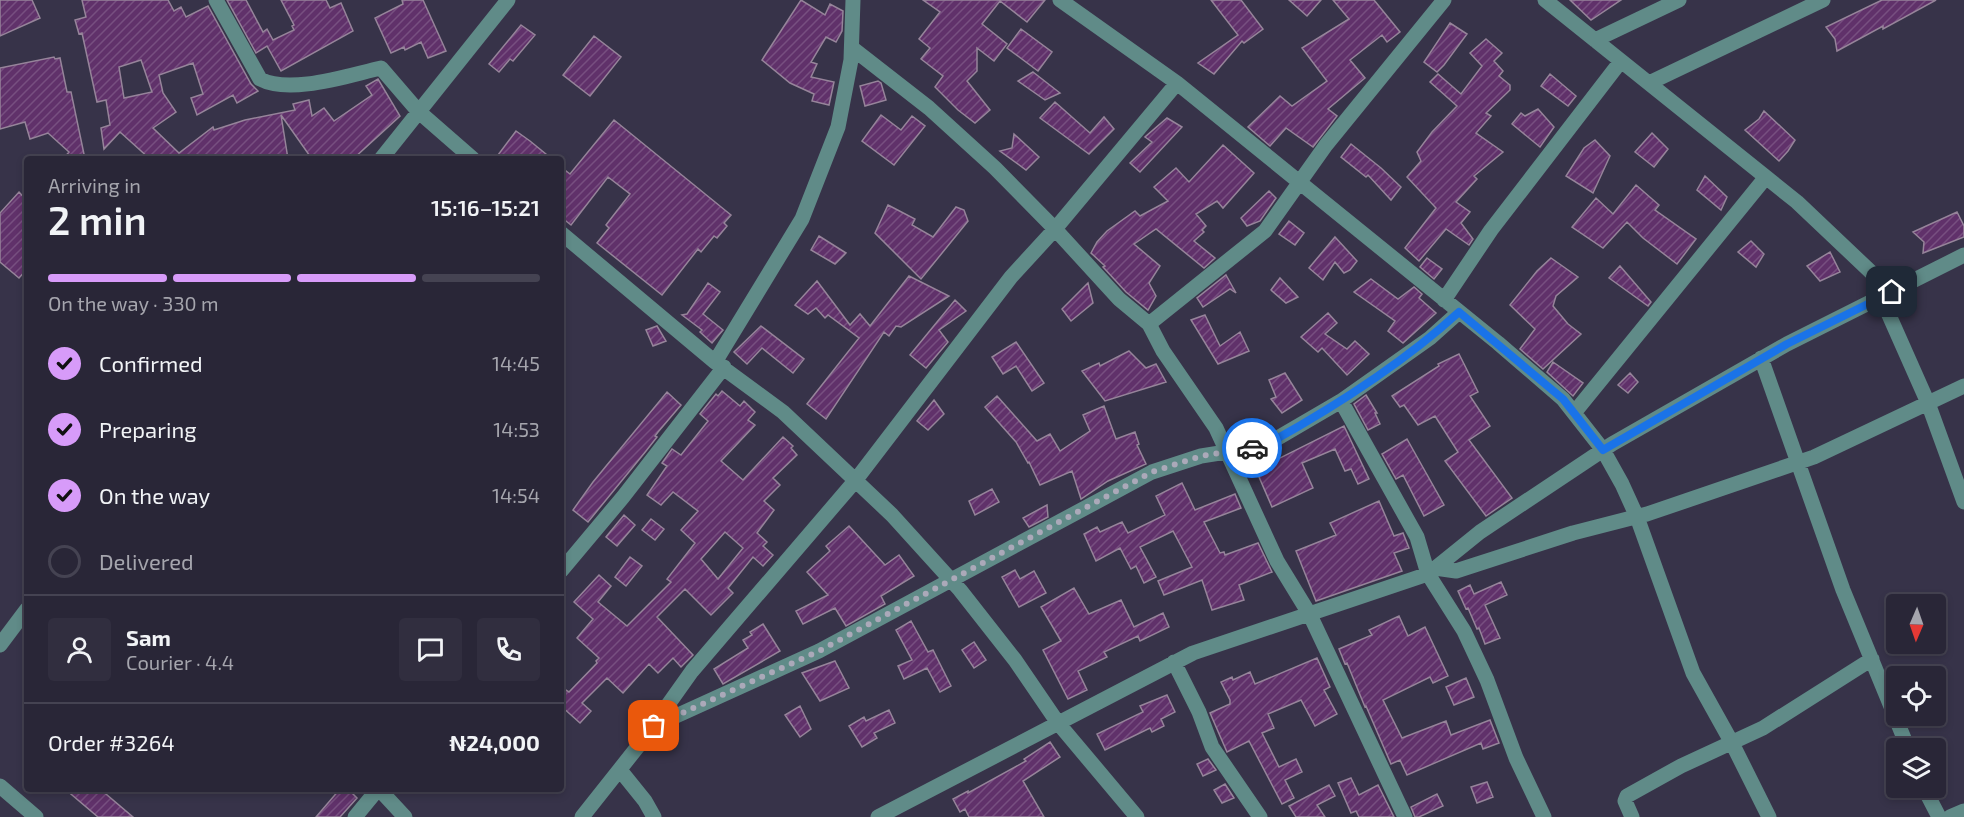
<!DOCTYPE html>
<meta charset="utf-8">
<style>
:root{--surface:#292637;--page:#312e3f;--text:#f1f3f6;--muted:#a5a5ad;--line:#454352;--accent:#d79bf9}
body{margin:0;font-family:"Exo 2",sans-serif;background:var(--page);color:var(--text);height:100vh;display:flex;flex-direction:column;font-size:22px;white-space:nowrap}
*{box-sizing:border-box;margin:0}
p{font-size:20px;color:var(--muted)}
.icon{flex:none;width:33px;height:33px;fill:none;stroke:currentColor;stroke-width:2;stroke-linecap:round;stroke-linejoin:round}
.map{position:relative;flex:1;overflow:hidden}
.sheet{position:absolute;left:24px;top:156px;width:540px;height:636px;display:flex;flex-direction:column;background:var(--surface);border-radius:6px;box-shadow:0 3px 9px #0003,0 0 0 2px var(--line)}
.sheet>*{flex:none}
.needle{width:39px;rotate:182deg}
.controls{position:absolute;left:1886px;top:594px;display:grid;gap:12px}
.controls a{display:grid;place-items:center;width:60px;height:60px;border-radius:6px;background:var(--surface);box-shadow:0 3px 9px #0003,0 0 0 2px var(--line);font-size:30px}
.pin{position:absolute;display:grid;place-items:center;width:51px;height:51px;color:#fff;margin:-26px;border-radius:12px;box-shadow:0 3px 9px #0006}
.courier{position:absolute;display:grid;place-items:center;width:60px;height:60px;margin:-30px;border:4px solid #1a73e8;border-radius:50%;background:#fff;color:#222;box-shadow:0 2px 8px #0007}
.summary em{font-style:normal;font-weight:600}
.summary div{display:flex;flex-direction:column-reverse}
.summary{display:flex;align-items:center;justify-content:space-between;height:102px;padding:0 24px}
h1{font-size:39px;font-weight:600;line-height:45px}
.bar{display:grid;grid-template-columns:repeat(4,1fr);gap:9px 6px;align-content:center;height:72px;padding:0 24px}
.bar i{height:8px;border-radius:4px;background:var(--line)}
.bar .active{background:var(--accent)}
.bar p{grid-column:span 4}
.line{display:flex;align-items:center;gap:15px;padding:0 24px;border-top:2px solid var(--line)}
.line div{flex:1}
.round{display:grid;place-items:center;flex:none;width:63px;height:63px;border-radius:6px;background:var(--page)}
ol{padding:0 24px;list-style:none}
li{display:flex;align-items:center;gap:18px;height:66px}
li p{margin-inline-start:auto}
li .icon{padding:6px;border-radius:50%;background:var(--accent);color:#111;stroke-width:4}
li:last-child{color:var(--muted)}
li i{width:33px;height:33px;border:3px solid var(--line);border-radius:50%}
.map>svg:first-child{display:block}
.building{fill:url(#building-hatch);stroke:#96849a;stroke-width:1.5;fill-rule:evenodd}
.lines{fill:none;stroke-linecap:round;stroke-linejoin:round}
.minor{stroke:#608b88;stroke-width:15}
.done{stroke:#aba9b9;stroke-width:6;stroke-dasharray:0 10.8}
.route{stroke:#1a73e8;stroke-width:8}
</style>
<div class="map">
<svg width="1964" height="817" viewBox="0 0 1964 817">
<defs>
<pattern id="building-hatch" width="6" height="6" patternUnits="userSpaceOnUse" patternTransform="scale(1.5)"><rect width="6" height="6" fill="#60316a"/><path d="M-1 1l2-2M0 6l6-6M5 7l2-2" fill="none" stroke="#774f80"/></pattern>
</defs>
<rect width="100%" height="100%" fill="#373349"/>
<path class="building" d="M0 0H32L40 18 0 36Z
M82 0H168L174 11 181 7 186 17 208 6 251 84 258 91 237 103 233 95 197 115 191 98 203 94 193 63 159 75 163 93 176 112 153 128 179 153 213 127 214 130 245 120 295 110 293 104 309 100 312 116 324 108 334 121 372 95 366 86 378 79 400 116 353 159H312L281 115 288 159H150L120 132 104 149 101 128 110 125 106 100 97 102 82 33 79 34 75 20 86 17ZM141 60 152 92 124 98 119 67Z
M227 0H246L263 32 267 29 273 40 294 30 292 26 294 25 281 0H326L330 8 341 3 353 31 281 71 267 46 256 53Z
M402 0H423L446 51 428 58 421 42 405 50 404 47 391 53 375 18 403 4Z
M801 0 825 15 830 4 843 11 842 31 836 42 826 37 811 62 817 64 811 77 834 82 829 105 812 101 814 94 790 83 762 60Z
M923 0H1045L1027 22 1000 1 982 24 1007 44 994 61 977 48V71L967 81 990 110 975 123 958 110 935 87 943 76 921 59 930 48 919 39 940 12Z
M1211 0H1241L1263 29 1244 43 1242 41 1214 74 1198 63 1238 35Z
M1289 0H1321L1307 16Z
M1333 0H1374L1400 32 1387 42 1382 35 1350 60 1365 78 1328 109 1337 116 1313 147 1286 128 1270 146 1248 127 1280 96 1292 106 1327 81 1302 48 1349 19Z
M1570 0H1621L1591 20Z
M1882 0H1936L1883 29V26L1837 51 1835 39 1826 27Z
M1450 23 1467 34 1444 65 1437 72 1424 62Z
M521 25 535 35 513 61 510 59 499 72 489 64Z
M1021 29 1052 52 1038 71 1007 48Z
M594 36 621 57 590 96 563 75Z
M1486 39 1502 53 1494 61 1503 71 1499 76 1510 85V90L1486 113 1491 116 1476 133 1503 152 1474 176 1477 179 1456 202 1470 212 1461 223 1473 239 1469 245 1446 229 1419 261 1405 248 1436 208 1407 177 1421 161 1417 152 1432 132 1457 106 1430 82 1438 74 1461 94 1482 66 1470 53Z
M54 57 55 59 60 58 67 92H71L85 159H63L69 152 48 133 30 139 25 122 0 129V68Z
M1033 72 1060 93 1045 100 1018 81Z
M1550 74 1576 96 1568 106 1541 86Z
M878 81 881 83 886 100 865 106 860 86Z
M1055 102 1090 133 1104 117 1114 129 1089 154 1040 118Z
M1538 109 1554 127 1540 147 1512 124 1521 113 1525 116Z
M1764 111 1795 140 1788 151 1779 161 1745 130 1759 119Z
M881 115 901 130 912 116 925 126 894 165 862 141Z
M1167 118 1182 127 1140 172 1130 163 1152 142 1145 137Z
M614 120 731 215 724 223 727 226 717 238 714 236 701 252 698 249 662 295 597 243 609 228 606 225 630 194 608 177 571 225 561 217V167L570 174Z
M516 131 530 141 552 159H495Z
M1652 133 1668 149 1654 167 1635 152Z
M1014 134 1039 157 1026 170 1000 151 1012 148Z
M1595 140 1610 156 1593 193 1566 176 1584 148Z
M1351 144 1381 168 1401 187 1391 200 1368 175 1366 177 1341 157Z
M1223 145 1254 173 1223 208 1217 201 1196 214 1206 226 1202 230 1204 232 1194 241 1215 258 1204 268 1156 229 1134 244 1160 266 1149 283 1156 296 1148 310 1126 292 1103 267 1105 266 1091 253 1097 242 1107 231 1135 211 1140 216 1168 201 1154 187 1176 168 1189 182Z
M1705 176 1727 197 1721 210 1697 190Z
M1636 185 1659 205 1655 210 1696 239 1677 264 1643 238 1627 222 1603 248 1572 227 1596 198 1613 214Z
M1269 191 1276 198 1260 221 1247 226 1241 218Z
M19 192 27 201V269L19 278 0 262V213Z
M888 205 915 219 912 225 933 237 956 207 964 210 968 221 921 279 875 233Z
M1957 212 1964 226V237L1923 253 1924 242 1913 232Z
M1289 221 1304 233 1295 245 1279 234Z
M819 236 846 253 835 264 811 250Z
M1335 237 1357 261 1350 270 1344 273 1335 262 1323 280 1309 268Z
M1751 241 1764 254 1756 267 1738 252Z
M1830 252 1840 272 1820 281 1807 266Z
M1427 258 1442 269 1434 279 1420 267Z
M1551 258 1578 277 1556 296 1553 306 1568 324 1581 334 1543 369 1520 349 1535 329 1510 305 1537 271Z
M1620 266 1651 302 1648 306 1609 278Z
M1226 275 1236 293 1230 289 1203 307 1197 298Z
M909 276 949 296 901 327 896 326 889 336 884 332 826 419 807 404 859 338 828 315 825 318 816 308 808 314 795 305 817 281 850 325 860 314 870 326Z
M1280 278 1298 297 1286 303 1271 290Z
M1371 279 1398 299 1414 287 1422 294 1419 298 1436 313 1403 343 1388 331 1395 321 1354 292Z
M708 283 720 292 703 314 723 330 712 343 700 332 702 330 682 315 687 314Z
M1088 283 1093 303 1071 321 1062 309Z
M955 300 966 311 939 330 948 342 926 368 910 355Z
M1328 313 1337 323 1325 334 1347 349 1355 341 1369 354 1347 375 1322 348 1318 352 1301 337Z
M1205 315 1220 346 1240 332 1249 351 1218 364 1191 320Z
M657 326 666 341 653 346 646 330Z
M761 326 804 359 793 373 762 348 747 364 734 352Z
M1016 342 1044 383 1032 391 1016 366 1003 374 992 357Z
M1129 351 1146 368 1156 364 1166 382 1105 401 1082 371 1099 363 1100 366Z
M1459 354 1478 392 1470 396 1490 426 1469 440 1512 498 1486 516 1445 461 1458 452 1435 416 1418 425 1404 405 1400 407 1392 396 1439 366 1438 364Z
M1553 362 1583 383 1573 396 1547 372Z
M1285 373 1302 400 1282 413 1271 399 1276 397 1269 380Z
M1630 373 1638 382 1628 393 1618 385Z
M722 391 740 406 744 401 755 412 748 420 755 425 721 461 743 480 783 437 793 446 791 448 797 455 773 478 780 485 764 501 774 510 757 533 767 542 763 546 773 555 763 566 753 557 728 588 733 593 711 615 685 589 657 617 693 655 681 667 673 658 658 673 649 664 623 693 607 678 582 703 591 711 580 723 561 706V687L569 692 597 663 596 661 599 658 577 638 593 619 574 602 599 575 611 586 598 602 627 626 671 582 667 579 695 543 681 530 698 511 673 492 661 505 647 495 667 466 662 463 672 449 681 455 708 421 700 414 716 394 718 396ZM725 532 743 548 718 579 701 559Z
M667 392 681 405 658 432 655 436 657 437 646 451 588 522 573 510 593 482Z
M1366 395 1377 413H1375L1380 424 1368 430 1354 404Z
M997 396 1037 441 1050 434 1060 451 1090 431 1083 415 1104 406 1116 439 1135 432 1139 444 1137 445 1146 464 1108 481 1081 499 1072 471 1040 485 1029 462 1028 463 1016 442 985 407Z
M934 400 944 414 928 430 917 421Z
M1344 426 1369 479 1358 484 1351 469 1345 471 1335 449 1302 463 1313 488 1272 507 1256 470Z
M1407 439 1444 505 1424 516 1403 475 1396 479 1382 454Z
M1182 483 1195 510 1235 494 1241 508 1204 522 1220 553 1224 552 1225 555 1258 543 1272 572 1239 585 1244 600 1212 610 1202 580 1164 595 1158 581 1192 567 1173 531 1140 547 1156 577 1144 583 1136 566 1131 569 1120 548 1096 561 1084 534 1097 527 1100 532 1122 522 1128 533 1165 515 1156 496Z
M992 489 999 502 975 515 969 501Z
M1379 501 1394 536 1403 533 1409 548 1394 553 1402 571 1316 601 1296 551 1336 535 1330 523Z
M1047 505 1048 517 1029 527 1023 518Z
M624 515 635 525 617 546 606 537Z
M651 519 664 529 655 540 642 530Z
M849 526 885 565 899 555 914 576 881 596 885 604 846 626 835 608 803 624 796 611 828 595 807 572 830 551 826 546Z
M630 557 642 566 626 586 615 577Z
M1015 570 1020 579 1034 571 1046 593 1019 607 1002 577Z
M1501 582 1507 595 1485 605 1500 638 1485 644 1479 628 1477 629 1468 608 1466 609 1458 591 1470 585 1474 594Z
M1074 588 1089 614 1121 600 1134 627 1163 613 1169 627 1140 641 1138 636 1104 652 1107 657 1078 671 1087 690 1068 699 1043 650 1061 641 1041 607Z
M1399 616 1408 636 1425 627 1448 676 1433 683 1430 677 1383 700 1402 738 1446 721 1451 735 1490 720 1499 743 1483 749 1481 743 1407 775 1400 760 1391 764 1366 706 1365 707 1347 663 1345 664 1339 649 1372 635 1369 630Z
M911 621 928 652 933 650 951 686 940 692 927 668 904 679 898 666 912 660 896 630Z
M763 624 780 651 723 684 714 669 748 648 743 640 752 635 750 632Z
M974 642 986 660 974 668 962 650Z
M1317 658 1330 687 1324 690 1337 714 1315 726 1301 700 1268 714 1274 728 1262 733 1279 767 1296 759 1302 772 1285 780 1294 798 1282 804 1249 741 1227 752 1210 713 1230 704V700L1221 682 1232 677 1233 680 1250 672 1255 684Z
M835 661 849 688 820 701 802 673Z
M1466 678 1474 697 1454 705 1446 687Z
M1167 695 1175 712 1161 719 1164 726 1152 732 1150 728 1105 750 1097 734 1143 712 1140 706Z
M800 706 811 729 800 737 785 715Z
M889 710 895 723 874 733 877 738 862 747 849 726 864 717 866 721Z
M1050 742 1060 757 1023 781 1044 817H969L965 809 960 812 953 799 968 791V793L1026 761 1024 759Z
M1208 759 1216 770 1203 776 1197 764Z
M1351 778 1359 795 1378 785 1394 817H1359L1356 811 1351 813 1338 783Z
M1487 782 1493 797 1477 803 1471 787Z
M1225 784 1234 798 1222 803 1214 790Z
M1329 785 1335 796 1317 805 1325 817H1296L1289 806Z
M65 789H100L133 817H98Z
M340 789H348L357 798 340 817H316Z
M1437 794 1443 806 1419 817H1415L1411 807Z"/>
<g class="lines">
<path class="minor" d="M216 0 260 79C290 95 349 75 381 68L418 111 473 159
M1060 0 1177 83 1498 343 1563 399 1603 450 1622 484 1637 517 1693 673 1732 743 1769 817
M1545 0 1797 202 1892 292
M1595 40 1679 0
M852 48 929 108 995 168 1055 229 1119 299 1149 324 1163 351 1216 428 1277 561 1310 615 1405 817
M1649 83 1823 0
M381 159 508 0
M561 233 715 362 783 412 892 515 960 590 1015 660 1058 723 1137 817
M1881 297 1928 403 1964 502
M1444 300 1491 230 1621 61
M1149 324 1265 231 1326 145 1444 0
M1761 358 1843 590 1908 748
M715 362 802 219 838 127 851 60 853 0
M1341 401 1417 537 1428 574 1464 631 1487 680 1516 758 1544 817
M1574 413 1766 177
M1435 568 1456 571 1573 533 1647 514 1814 457 1964 386
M561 571 623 497 724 367
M0 645 27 609
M1174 662 1199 712 1212 747 1260 817
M654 726 819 651 1152 472 1201 456 1264 446 1341 401 1430 338 1459 312
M620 770 645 801 654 817
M0 786 36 817
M1924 788 1939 817
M379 789 405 817
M355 817 378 789
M582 817 643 740 692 671 855 481 1011 277 1055 229 1177 83
M878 817 1193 653 1428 574 1480 532 1612 444 1787 344 1964 255
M1632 817 1625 801 1627 796 1681 766 1763 728 1872 659
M1950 817 1964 811"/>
</g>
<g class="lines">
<path class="done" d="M654 726 819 651 1152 472 1201 456 1252 448"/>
<path class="route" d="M1252 448 1264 446C1333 408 1401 365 1459 312L1563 399 1603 450 1787 344 1892 292"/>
</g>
</svg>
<div class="controls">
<a><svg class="needle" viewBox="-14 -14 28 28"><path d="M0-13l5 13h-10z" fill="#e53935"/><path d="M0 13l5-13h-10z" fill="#a5a5ad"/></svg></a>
<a><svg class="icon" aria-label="locate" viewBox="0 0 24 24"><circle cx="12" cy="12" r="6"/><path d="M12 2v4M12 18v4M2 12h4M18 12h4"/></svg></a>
<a><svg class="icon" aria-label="layers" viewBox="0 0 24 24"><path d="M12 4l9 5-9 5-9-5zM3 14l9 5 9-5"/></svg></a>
</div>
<div class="pin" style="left:654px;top:726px;background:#ea580c"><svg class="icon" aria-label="bag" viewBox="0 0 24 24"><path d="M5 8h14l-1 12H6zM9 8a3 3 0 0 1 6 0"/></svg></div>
<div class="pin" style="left:1892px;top:292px;background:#1f2937"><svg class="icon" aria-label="home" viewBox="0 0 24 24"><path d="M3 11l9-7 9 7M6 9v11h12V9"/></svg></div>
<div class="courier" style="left:1252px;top:448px"><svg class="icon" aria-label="car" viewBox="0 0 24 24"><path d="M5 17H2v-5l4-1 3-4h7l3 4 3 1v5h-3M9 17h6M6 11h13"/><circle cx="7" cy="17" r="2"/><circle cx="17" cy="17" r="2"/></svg></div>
<section class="sheet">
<div class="summary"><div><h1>2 min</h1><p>Arriving in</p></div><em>15:16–15:21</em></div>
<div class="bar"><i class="active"></i><i class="active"></i><i class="active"></i><i></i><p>On the way · 330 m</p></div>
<ol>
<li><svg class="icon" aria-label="check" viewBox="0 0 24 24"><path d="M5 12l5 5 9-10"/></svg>Confirmed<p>14:45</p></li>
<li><svg class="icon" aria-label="check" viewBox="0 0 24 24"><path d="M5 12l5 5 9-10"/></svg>Preparing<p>14:53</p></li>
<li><svg class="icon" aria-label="check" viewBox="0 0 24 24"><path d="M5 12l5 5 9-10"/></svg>On the way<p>14:54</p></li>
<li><i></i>Delivered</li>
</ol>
<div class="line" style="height:108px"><a class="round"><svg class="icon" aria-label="person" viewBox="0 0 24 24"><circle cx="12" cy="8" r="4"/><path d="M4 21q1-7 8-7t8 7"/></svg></a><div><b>Sam</b><p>Courier · 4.4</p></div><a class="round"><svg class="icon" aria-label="chat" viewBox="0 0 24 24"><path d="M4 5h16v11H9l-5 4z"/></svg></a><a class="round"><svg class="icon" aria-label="phone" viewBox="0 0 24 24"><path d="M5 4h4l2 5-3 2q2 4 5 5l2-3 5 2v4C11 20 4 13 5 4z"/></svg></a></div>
<div class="line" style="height:78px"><div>Order #3264</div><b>₦24,000</b></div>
</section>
</div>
